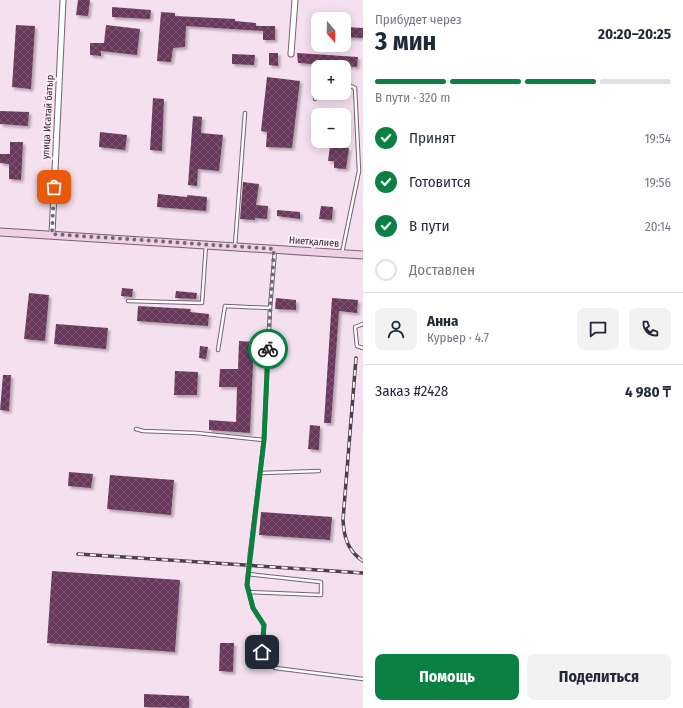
<!DOCTYPE html>
<html lang="ru">
<meta charset="utf-8">
<style>
:root{--surface:#fff;--page:#f2f2f3;--text:#1f2937;--muted:#747a83;--line:#e0e1e3;--accent:#0b8043}
body{margin:0;font-family:"Fira Sans Condensed",sans-serif;background:var(--page);color:var(--text);height:100vh;display:flex;flex-direction:column;font-size:15px;white-space:nowrap}
*{box-sizing:border-box;margin:0}
p{font-size:13px;color:var(--muted)}
.icon{flex:none;width:22px;height:22px;fill:none;stroke:currentColor;stroke-width:2;stroke-linecap:round;stroke-linejoin:round}
.map{position:relative;flex:1;overflow:hidden}
.panel{display:flex;flex-direction:column;background:var(--surface);width:320px}
.panel>*{flex:none}
.needle{width:26px;rotate:160deg}
.controls{position:absolute;left:311px;top:12px;display:grid;gap:8px}
.controls a{display:grid;place-items:center;width:40px;height:40px;border-radius:8px;background:var(--surface);box-shadow:0 2px 10px #0003;font-size:20px}
.pin{position:absolute;display:grid;place-items:center;width:34px;height:34px;color:#fff;margin:-17px;border-radius:8px;box-shadow:0 2px 6px #0006}
.courier{position:absolute;display:grid;place-items:center;width:40px;height:40px;margin:-20px;border:3px solid #0b8043;border-radius:50%;background:#fff;color:#222;box-shadow:0 1px 5px #0007}
.summary em{font-style:normal;font-weight:700}
.summary div{display:flex;flex-direction:column-reverse}
.summary{display:flex;align-items:center;justify-content:space-between;height:68px;padding:0 12px}
h1{font-size:26px;font-weight:700;line-height:30px}
.bar{display:grid;grid-template-columns:repeat(4,1fr);gap:6px 4px;align-content:center;height:48px;padding:0 12px}
.bar i{height:5px;border-radius:3px;background:var(--line)}
.bar .selected{background:var(--accent)}
.bar p{grid-column:span 4}
.line{display:flex;align-items:center;gap:10px;padding:0 12px;border-top:1px solid var(--line)}
.line div{flex:1}
.round{display:grid;place-items:center;flex:none;width:42px;height:42px;border-radius:8px;background:var(--page)}
ol{padding:0 12px;list-style:none}
li{display:flex;align-items:center;gap:12px;height:44px}
li p{margin-inline-start:auto}
li .icon{padding:4px;border-radius:50%;background:var(--accent);color:#fff;stroke-width:4}
li:last-child{color:var(--muted)}
li i{width:22px;height:22px;border:2px solid var(--line);border-radius:50%}
.action{display:flex;gap:8px;margin-top:auto;padding:8px 12px}
.action a{flex:1;height:46px;border-radius:8px;background:var(--accent);color:#fff;font-size:16px;font-weight:700;line-height:46px;text-align:center}
.action a+a{background:var(--page);color:var(--text)}
main{display:flex;flex:1;min-height:0}
.map>svg:first-child{display:block}
.building{fill:url(#building-cross-hatch);filter:url(#shadow)}
.lines{fill:none;stroke-linecap:round;stroke-linejoin:round}
.lane-casing{stroke:#756370;stroke-width:4.5}
.street-casing{stroke:#756370;stroke-width:7}
.secondary-casing{stroke:#756370;stroke-width:9}
.lane{stroke:#fff;stroke-width:2.5}
.street{stroke:#fff;stroke-width:5}
.secondary{stroke:#f0cfe9;stroke-width:7}
.rail-casing{stroke:#4b4249;stroke-width:3.5}
.rail{stroke:#ffeefa;stroke-width:2;stroke-dasharray:6;stroke-linecap:butt}
.lane-bridge-casing{stroke:#756370;stroke-width:4.5;stroke-linecap:butt}
.lane-bridge{stroke:#fff;stroke-width:2.5}
.done{stroke:#746871;stroke-width:4;stroke-dasharray:0 7.2}
.route{stroke:#0b8043;stroke-width:5}
.labels{text-anchor:middle;dominant-baseline:central;stroke-width:4;stroke-linejoin:round;paint-order:stroke}
.street-label{font-size:10px;fill:#2f282d;stroke:#ffeefa}
</style>
<main>
<div class="map">
<svg width="363" height="708" viewBox="0 0 363 708">
<defs>
<pattern id="building-cross-hatch" width="8" height="8" patternUnits="userSpaceOnUse"><rect width="8" height="8" fill="#69395d"/><path d="M0 0l8 8M0 8l8-8" fill="none" stroke="#7b5471"/></pattern>
<filter id="shadow"><feDropShadow dx="2.5" dy="2.5" stdDeviation="1" flood-color="#0004"/></filter>
</defs>
<rect width="100%" height="100%" fill="#f4e0ee"/>
<path class="building" d="M78 0H90L88 16 76 15Z
M112 7 151 10 150 19 112 17Z
M161 12 175 13V16L235 19V21L256 23V26H275V40H263V31L186 26 185 47 173 48 171 62 157 61Z
M16 25 35 26 31 89 12 87Z
M106 25 140 29 137 55 101 51V56L90 55V43H104Z
M344 27 363 28V38L344 37Z
M269 53H278V66L269 65Z
M297 53 358 57 357 67 298 63Z
M232 54 255 55 254 65 232 64Z
M267 77 300 81 292 148 266 147 267 132 261 131Z
M153 98 164 99 162 151 150 150Z
M0 111 29 112 28 126 0 124Z
M193 116 202 117 201 133 223 135 219 171 198 169 197 186 188 185Z
M100 132 127 135 125 150 99 147Z
M10 142H23L21 180 9 179V164L0 163V154H10Z
M330 146 349 148 346 169 334 168V161H328Z
M243 182 259 184 256 205 268 206 267 219 255 218V220L240 219Z
M158 194 187 197V195L207 197 206 211 157 207Z
M321 206 333 207 332 220 319 219Z
M277 210 300 212V219L277 216Z
M122 288 133 289 132 297 121 296Z
M176 291 197 293 196 299 175 298Z
M29 293 49 295 45 341 24 339Z
M276 298 296 300V310L275 309Z
M332 298 358 300 357 313 339 311 331 423H324Z
M138 306 191 309 190 312 209 314 208 326 137 321Z
M56 324 108 328 106 349 54 344Z
M239 341 254 342 250 433 209 430V420L236 422 237 387H219L220 369H238Z
M200 346 208 347 206 359 199 358Z
M175 371 198 372 197 395H174Z
M3 375H11L9 411 0 410Z
M310 425 320 426 319 450 308 449Z
M69 472 93 474 91 488 68 486Z
M110 475 174 480 171 515 107 509Z
M261 512 332 517 330 540 259 535Z
M52 571 180 580 175 652 47 643Z
M220 643H234L233 672 219 671Z
M144 694 189 696V708L144 707Z"/>
<g class="lines">
<defs>
<path id="lane" d="M315 99 318 93
M235 246 245 113
M342 253 359 171 355 88 344 83
M128 301 202 303 206 245
M363 324 355 327 357 346 363 348
M218 350 225 306 270 308
M136 429 143 431 197 433 264 440
M261 473 319 471
M250 553 264 440 270 308 275 250
M249 592 321 595V582L248 574 247 585 253 608 264 625 262 652 275 668 363 679"/>
<path id="street" d="M291 54 295 0
M52 234 63 0"/>
<path id="secondary" d="M0 232 363 255"/>
</defs>
<use href="#lane" class="lane-casing"/>
<use href="#street" class="street-casing"/>
<use href="#secondary" class="secondary-casing"/>
<use href="#lane" class="lane"/>
<use href="#street" class="street"/>
<use href="#secondary" class="secondary"/>
<defs>
<path id="rail" d="M356 358 343 520C344 538 348 551 363 561
M78 554 363 573"/>
</defs>
<use href="#rail" class="rail-casing"/>
<use href="#rail" class="rail"/>
<defs>
<path id="lane-bridge" d="M248 574 250 553"/>
</defs>
<use href="#lane-bridge" class="lane-bridge-casing"/>
<use href="#lane-bridge" class="lane-bridge"/>
</g>
<g class="lines">
<path class="done" d="M54 187 52 234 274 249 268 349"/>
<path class="route" d="M262 652 264 625 253 608 247 585 264 440 268 349"/>
</g>
<g class="labels">
<g class="street-label">
<text transform="translate(48 117) rotate(-87)">улица Исатай батыр</text>
<text transform="translate(314 242) rotate(4)">Ниетқалиев</text>
</g>
</g>
</svg>
<div class="controls">
<a><svg class="needle" viewBox="-14 -14 28 28"><path d="M0-13l5 13h-10z" fill="#e53935"/><path d="M0 13l5-13h-10z" fill="#747a83"/></svg></a>
<a>+</a>
<a>−</a>
</div>
<div class="pin" style="left:54px;top:187px;background:#ea580c"><svg class="icon" aria-label="bag" viewBox="0 0 24 24"><path d="M5 8h14l-1 12H6zM9 8a3 3 0 0 1 6 0"/></svg></div>
<div class="pin" style="left:262px;top:652px;background:#1f2937"><svg class="icon" aria-label="home" viewBox="0 0 24 24"><path d="M3 11l9-7 9 7M6 9v11h12V9"/></svg></div>
<div class="courier" style="left:268px;top:349px"><svg class="icon" aria-label="bike" viewBox="0 0 24 24"><circle cx="6" cy="16" r="4"/><circle cx="18" cy="16" r="4"/><path d="M6 16l4-8h5l3 8M10 8l3 8H6M13 5h3"/></svg></div>
</div>
<section class="panel">
<div class="summary"><div><h1>3 мин</h1><p>Прибудет через</p></div><em>20:20–20:25</em></div>
<div class="bar"><i class="selected"></i><i class="selected"></i><i class="selected"></i><i></i><p>В пути · 320 m</p></div>
<ol>
<li><svg class="icon" aria-label="check" viewBox="0 0 24 24"><path d="M5 12l5 5 9-10"/></svg>Принят<p>19:54</p></li>
<li><svg class="icon" aria-label="check" viewBox="0 0 24 24"><path d="M5 12l5 5 9-10"/></svg>Готовится<p>19:56</p></li>
<li><svg class="icon" aria-label="check" viewBox="0 0 24 24"><path d="M5 12l5 5 9-10"/></svg>В пути<p>20:14</p></li>
<li><i></i>Доставлен</li>
</ol>
<div class="line" style="height:72px"><a class="round"><svg class="icon" aria-label="person" viewBox="0 0 24 24"><circle cx="12" cy="8" r="4"/><path d="M4 21q1-7 8-7t8 7"/></svg></a><div><b>Анна</b><p>Курьер · 4.7</p></div><a class="round"><svg class="icon" aria-label="chat" viewBox="0 0 24 24"><path d="M4 5h16v11H9l-5 4z"/></svg></a><a class="round"><svg class="icon" aria-label="phone" viewBox="0 0 24 24"><path d="M5 4h4l2 5-3 2q2 4 5 5l2-3 5 2v4C11 20 4 13 5 4z"/></svg></a></div>
<div class="line" style="height:52px"><div>Заказ #2428</div><b>4 980 ₸</b></div>
<div class="action"><a>Помощь</a><a>Поделиться</a></div>
</section>
</main>
